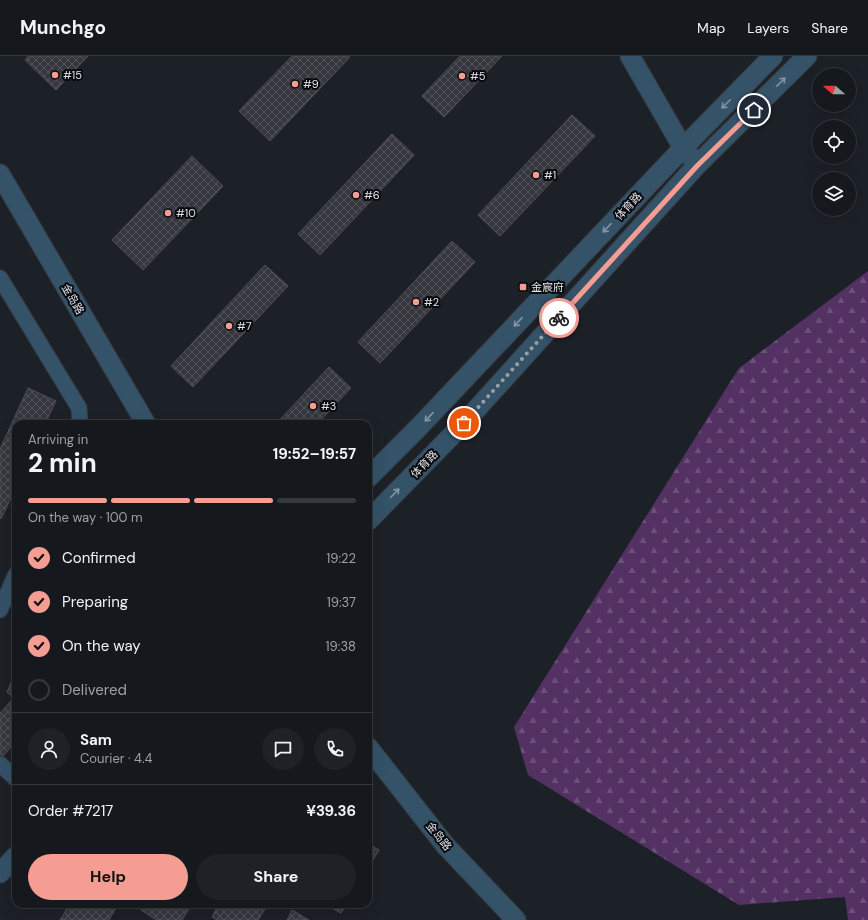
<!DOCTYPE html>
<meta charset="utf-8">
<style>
:root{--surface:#15181d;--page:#1e2126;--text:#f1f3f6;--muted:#9da0a4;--line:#34373b;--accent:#f59c93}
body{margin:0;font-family:"DM Sans","Noto Sans SC",sans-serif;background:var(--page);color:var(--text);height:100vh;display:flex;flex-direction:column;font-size:15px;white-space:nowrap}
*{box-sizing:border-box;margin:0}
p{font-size:13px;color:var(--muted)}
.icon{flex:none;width:22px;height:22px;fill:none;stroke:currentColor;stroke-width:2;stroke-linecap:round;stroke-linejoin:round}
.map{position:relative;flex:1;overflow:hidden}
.panel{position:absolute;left:12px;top:364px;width:360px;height:488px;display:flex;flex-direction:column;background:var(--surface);border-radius:12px;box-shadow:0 4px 16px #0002,0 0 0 1px var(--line)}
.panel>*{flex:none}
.needle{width:26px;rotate:291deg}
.fabs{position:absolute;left:812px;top:12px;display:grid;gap:8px}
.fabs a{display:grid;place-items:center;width:44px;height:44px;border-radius:50%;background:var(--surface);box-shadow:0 4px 16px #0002,0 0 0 1px var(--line);font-size:20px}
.pin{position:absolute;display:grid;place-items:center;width:34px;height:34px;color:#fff;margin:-17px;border:2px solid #fff;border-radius:50%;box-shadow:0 1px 4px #0007}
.courier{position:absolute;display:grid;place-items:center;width:40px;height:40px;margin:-20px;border:3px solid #f59c93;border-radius:50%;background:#fff;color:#222;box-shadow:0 1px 5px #0007}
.head em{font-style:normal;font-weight:700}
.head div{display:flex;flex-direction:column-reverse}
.head{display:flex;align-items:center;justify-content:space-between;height:68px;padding:0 16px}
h1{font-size:26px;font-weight:700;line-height:30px}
.bar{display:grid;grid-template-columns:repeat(4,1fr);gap:6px 4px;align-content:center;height:48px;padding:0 16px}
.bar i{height:5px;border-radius:3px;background:var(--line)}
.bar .current{background:var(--accent)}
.bar p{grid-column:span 4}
.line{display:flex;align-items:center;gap:10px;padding:0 16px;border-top:1px solid var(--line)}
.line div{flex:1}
.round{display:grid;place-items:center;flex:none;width:42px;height:42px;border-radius:21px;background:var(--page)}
ol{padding:0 16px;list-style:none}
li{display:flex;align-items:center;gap:12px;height:44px}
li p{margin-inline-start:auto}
li .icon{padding:4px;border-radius:50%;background:var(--accent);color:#111;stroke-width:4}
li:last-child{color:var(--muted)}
li i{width:22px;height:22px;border:2px solid var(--line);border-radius:50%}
.button{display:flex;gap:8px;margin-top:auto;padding:8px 16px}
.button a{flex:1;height:46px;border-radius:24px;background:var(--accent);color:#111;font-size:16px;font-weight:700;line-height:46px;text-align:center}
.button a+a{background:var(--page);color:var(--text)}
header{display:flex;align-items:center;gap:24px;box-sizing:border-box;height:56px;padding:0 20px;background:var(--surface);border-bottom:1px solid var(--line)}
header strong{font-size:19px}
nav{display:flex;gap:22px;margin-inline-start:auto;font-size:14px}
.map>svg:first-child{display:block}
.forest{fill:url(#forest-firs)}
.building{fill:url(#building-cross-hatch);stroke:#4e4e57}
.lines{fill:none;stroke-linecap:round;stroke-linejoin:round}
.minor-casing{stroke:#383b42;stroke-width:17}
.tertiary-casing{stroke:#383b42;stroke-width:21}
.minor{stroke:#345268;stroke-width:15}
.tertiary{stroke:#345268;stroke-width:19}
.oneway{stroke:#8294a2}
.done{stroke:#9d9fa5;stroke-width:4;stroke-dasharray:0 7.2}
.route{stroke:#f59c93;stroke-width:5}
.poi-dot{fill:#f59c93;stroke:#08090c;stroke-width:1.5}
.labels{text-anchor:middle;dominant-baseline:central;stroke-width:4;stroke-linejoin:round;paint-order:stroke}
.poi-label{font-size:11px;fill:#e2e4e9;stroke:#08090c;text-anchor:start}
.street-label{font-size:11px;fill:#e2e4e9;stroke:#08090c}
</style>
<header>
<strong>Munchgo</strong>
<nav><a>Map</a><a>Layers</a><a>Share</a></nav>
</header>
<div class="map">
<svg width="868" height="864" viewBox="0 0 868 864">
<defs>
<pattern id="forest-firs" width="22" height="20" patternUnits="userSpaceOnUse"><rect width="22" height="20" fill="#533263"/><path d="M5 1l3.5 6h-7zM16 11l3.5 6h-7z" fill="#6b5079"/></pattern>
<pattern id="building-cross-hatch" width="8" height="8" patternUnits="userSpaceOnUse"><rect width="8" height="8" fill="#36363e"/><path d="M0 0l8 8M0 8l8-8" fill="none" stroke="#53535a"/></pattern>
</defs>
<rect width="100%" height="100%" fill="#1c2027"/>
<path class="forest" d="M868 215V864H848L845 841 739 849 528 719 514 671 739 312Z"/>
<path class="building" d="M28 0H88L56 34 25 4Z
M292 0H348L350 1 270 85 239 55Z
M460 0H502L444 61 422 40Z
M572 59 595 80 500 180 478 159Z
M392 78 414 99 320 199 298 178Z
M192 100 223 130 143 214 112 184Z
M452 185 475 206 380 307 358 286Z
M265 209 288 230 193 331 171 310Z
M329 311 351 332 317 368H276Z
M28 332 56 345 45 368H16V431L1 463 0 462V393Z
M16 615V644L7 636Z
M14 642 16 644V686L0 703V657Z
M368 788 379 794 368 812Z
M70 848H118L109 864H60Z
M144 848H192L182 864H156L141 854Z
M219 848H268L258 864H217L212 861Z
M325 848H347L341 857Z
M292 854 309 864H287Z"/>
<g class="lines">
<defs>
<path id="minor" d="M0 222 79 352 80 368
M0 554 16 518
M0 708 16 723"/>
<path id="tertiary" d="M630 0 683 92 690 100
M0 118 146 368
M368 422 417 373 683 92 773 0
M368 465 464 367 697 109 807 0
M368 691 445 789 516 864
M0 817 16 800"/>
</defs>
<use href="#minor" class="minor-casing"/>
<use href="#tertiary" class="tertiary-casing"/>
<use href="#minor" class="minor"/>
<use href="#tertiary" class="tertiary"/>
</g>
<defs><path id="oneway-shaft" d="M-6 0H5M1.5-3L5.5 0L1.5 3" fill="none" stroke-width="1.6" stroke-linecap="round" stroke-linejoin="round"/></defs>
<g class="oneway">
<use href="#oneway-shaft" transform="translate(781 26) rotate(-45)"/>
<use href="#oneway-shaft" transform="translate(726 48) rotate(135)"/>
<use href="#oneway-shaft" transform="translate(607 172) rotate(133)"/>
<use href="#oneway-shaft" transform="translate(518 266) rotate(133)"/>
<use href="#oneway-shaft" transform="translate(429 361) rotate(133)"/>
<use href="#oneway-shaft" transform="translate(395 437) rotate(-46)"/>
</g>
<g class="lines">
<path class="done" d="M464 367 559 262"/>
<path class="route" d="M559 262 697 110 754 54"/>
</g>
<g class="poi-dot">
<circle cx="55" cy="19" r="4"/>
<circle cx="462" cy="20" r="4"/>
<circle cx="295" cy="28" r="4"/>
<circle cx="536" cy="119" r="4"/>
<circle cx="356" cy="139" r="4"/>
<circle cx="168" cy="157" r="4"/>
<rect x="519" y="227" width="8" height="8" rx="2"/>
<circle cx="416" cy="246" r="4"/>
<circle cx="229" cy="270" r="4"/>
<circle cx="313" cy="350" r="4"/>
</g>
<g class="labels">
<g class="poi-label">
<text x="63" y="19">#15</text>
<text x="470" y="20">#5</text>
<text x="303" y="28">#9</text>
<text x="544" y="119">#1</text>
<text x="364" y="139">#6</text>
<text x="176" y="157">#10</text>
<text x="531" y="231">金宸府</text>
<text x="424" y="246">#2</text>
<text x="237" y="270">#7</text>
<text x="321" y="350">#3</text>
</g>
<g class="street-label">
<text transform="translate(628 150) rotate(-47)">体育路</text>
<text transform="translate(73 243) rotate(60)">金岛路</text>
<text transform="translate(424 408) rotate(-46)">体育路</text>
<text transform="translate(439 780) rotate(51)">金岛路</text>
</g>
</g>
</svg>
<div class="fabs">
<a><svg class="needle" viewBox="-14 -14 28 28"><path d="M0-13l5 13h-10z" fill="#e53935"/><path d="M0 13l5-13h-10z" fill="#9da0a4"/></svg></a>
<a><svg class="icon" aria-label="locate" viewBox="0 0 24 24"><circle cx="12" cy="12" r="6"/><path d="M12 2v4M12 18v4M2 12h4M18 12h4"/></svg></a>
<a><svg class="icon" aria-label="layers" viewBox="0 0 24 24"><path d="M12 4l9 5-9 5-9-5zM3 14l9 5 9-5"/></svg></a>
</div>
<div class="pin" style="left:464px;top:367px;background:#ea580c"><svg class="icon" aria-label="bag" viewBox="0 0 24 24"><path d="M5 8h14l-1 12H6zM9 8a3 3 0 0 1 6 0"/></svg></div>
<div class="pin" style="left:754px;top:54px;background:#1f2937"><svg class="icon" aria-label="home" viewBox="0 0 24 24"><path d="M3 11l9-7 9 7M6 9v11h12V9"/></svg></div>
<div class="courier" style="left:559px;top:262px"><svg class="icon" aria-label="bike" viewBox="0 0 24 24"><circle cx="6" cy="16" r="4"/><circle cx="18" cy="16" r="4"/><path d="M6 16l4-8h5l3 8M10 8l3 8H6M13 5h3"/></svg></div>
<section class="panel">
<div class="head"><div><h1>2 min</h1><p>Arriving in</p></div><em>19:52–19:57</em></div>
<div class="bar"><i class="current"></i><i class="current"></i><i class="current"></i><i></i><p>On the way · 100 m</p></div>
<ol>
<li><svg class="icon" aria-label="check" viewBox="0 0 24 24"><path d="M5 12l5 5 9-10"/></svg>Confirmed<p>19:22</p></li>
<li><svg class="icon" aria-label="check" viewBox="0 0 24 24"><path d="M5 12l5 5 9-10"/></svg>Preparing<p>19:37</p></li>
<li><svg class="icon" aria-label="check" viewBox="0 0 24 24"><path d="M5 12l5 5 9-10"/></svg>On the way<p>19:38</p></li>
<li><i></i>Delivered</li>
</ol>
<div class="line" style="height:72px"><a class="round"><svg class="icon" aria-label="person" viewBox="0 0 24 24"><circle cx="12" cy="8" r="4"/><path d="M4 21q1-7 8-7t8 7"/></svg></a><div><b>Sam</b><p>Courier · 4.4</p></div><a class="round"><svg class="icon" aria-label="chat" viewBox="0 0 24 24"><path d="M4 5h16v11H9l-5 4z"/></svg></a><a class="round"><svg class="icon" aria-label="phone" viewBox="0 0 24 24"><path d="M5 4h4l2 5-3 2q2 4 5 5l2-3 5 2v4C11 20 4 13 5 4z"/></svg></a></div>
<div class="line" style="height:52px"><div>Order #7217</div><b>¥39.36</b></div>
<div class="button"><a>Help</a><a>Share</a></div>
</section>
</div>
